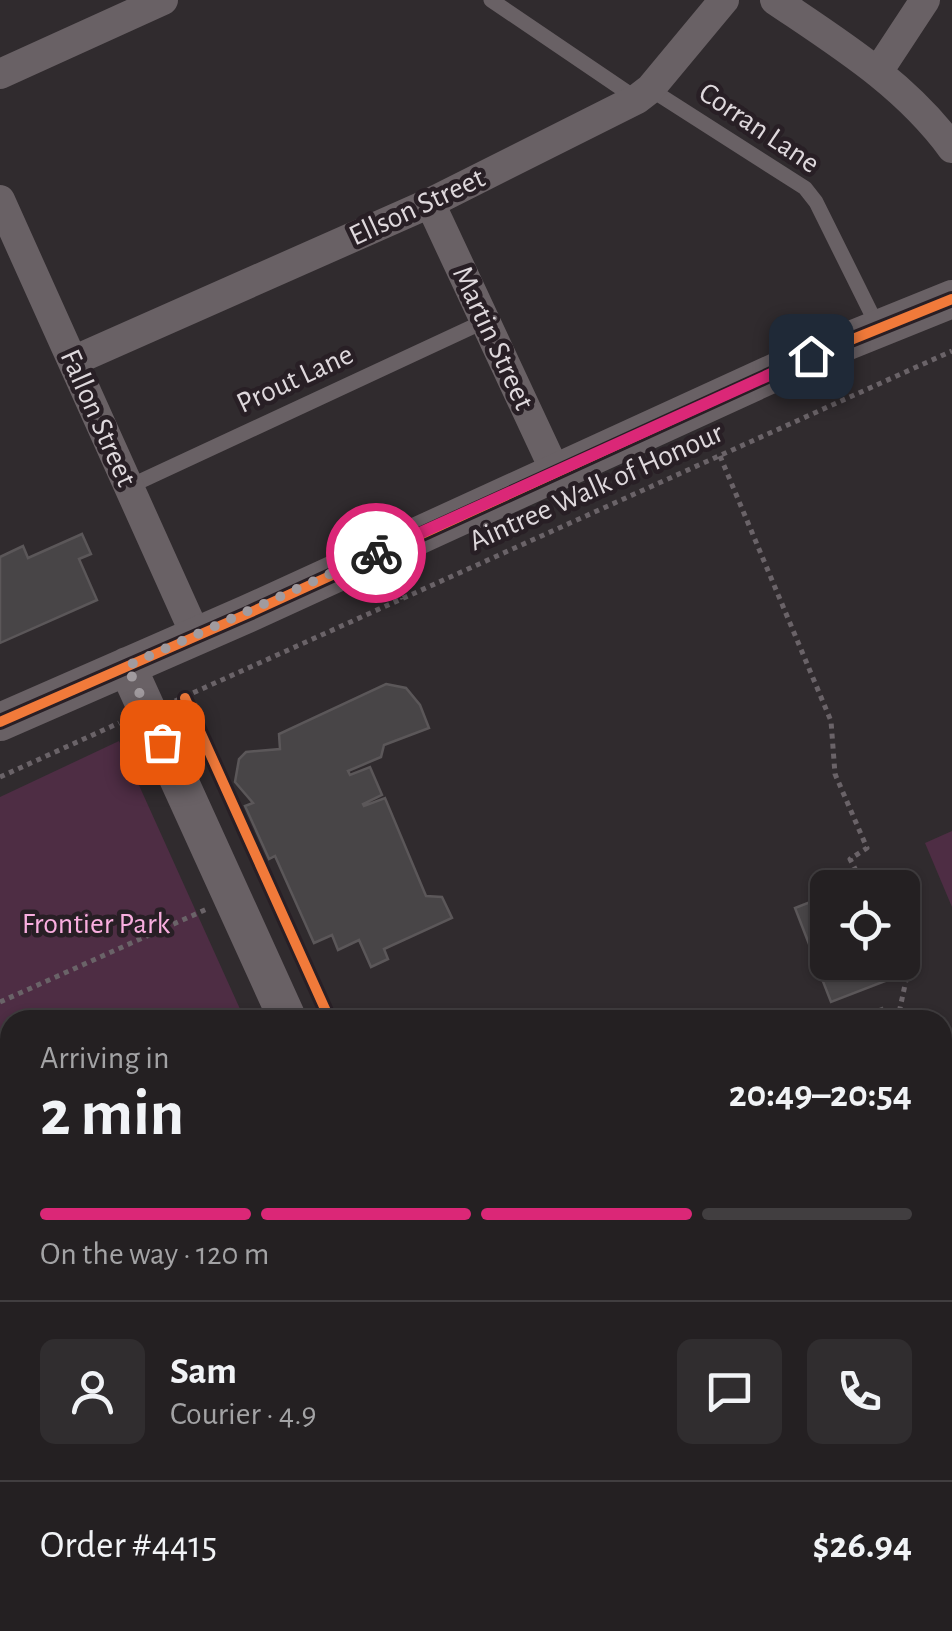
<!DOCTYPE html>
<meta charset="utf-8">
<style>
:root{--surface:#242022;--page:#302d2f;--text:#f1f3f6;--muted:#a3a3a5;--line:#413e40;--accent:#db2777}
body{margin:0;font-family:"Alegreya Sans",sans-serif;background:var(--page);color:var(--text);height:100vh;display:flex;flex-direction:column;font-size:38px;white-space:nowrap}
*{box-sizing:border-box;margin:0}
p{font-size:32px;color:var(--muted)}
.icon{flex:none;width:55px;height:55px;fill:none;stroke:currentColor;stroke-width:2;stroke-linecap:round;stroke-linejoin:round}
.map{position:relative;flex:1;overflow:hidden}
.panel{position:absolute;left:0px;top:1010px;width:952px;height:622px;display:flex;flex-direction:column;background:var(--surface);border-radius:30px 30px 0 0;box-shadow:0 2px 8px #0004,0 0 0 2px var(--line)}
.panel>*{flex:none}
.tools{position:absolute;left:810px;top:870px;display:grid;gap:20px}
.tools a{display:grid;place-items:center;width:110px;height:110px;border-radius:15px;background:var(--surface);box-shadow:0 2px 8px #0004,0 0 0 2px var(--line);font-size:50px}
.pin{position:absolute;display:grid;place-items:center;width:85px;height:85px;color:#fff;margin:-42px;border-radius:20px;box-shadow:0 5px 15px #0006}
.courier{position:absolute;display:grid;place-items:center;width:100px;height:100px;margin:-50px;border:8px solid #db2777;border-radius:50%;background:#fff;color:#222;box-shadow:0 2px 12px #0007}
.head em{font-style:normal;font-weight:700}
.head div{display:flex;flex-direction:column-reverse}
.head{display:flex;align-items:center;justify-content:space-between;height:170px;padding:0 40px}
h1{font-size:65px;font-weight:700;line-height:75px}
.bar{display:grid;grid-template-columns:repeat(4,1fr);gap:15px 10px;align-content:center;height:120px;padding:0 40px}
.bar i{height:12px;border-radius:8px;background:var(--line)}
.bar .on{background:var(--accent)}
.bar p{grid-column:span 4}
.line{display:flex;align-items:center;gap:25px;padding:0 40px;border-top:2px solid var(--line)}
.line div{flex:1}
.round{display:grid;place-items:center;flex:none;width:105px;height:105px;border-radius:15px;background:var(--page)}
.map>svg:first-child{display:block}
.green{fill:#4e2d44}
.building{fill:#484547;stroke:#5b5759;stroke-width:2.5}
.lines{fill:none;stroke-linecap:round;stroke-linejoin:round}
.path{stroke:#6a6368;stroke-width:5;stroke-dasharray:5 5;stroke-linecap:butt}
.service{stroke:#696165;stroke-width:15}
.minor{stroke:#696165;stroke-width:30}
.tertiary{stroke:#696165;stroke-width:38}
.cycleway-casing{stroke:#281f25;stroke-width:16}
.cycleway{stroke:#f17a3a;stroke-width:10}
.done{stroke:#a19b9f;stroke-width:10;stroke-dasharray:0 18}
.route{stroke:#db2777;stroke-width:12}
.labels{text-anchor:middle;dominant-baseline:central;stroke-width:9;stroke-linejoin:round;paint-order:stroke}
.street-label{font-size:30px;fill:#ded8dc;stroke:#281f25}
.park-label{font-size:30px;fill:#f9aedf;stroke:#281f25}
</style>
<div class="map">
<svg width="952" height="1631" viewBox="0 0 952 1631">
<rect width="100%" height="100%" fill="#302b2e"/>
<path class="green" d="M119 741 245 1020H10V1622H727L730 1631H0V797Z
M952 831V907L925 843Z"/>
<path class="building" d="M82 534 91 554 79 559 97 600 0 643V557L23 546 28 558Z
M386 684 406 688 420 705 429 728 384 745 381 757 348 771 350 775 370 767 382 795 363 804 364 806 385 798 426 896 442 897 452 918 384 949 388 959 371 967 359 940 338 950 332 935 314 943 275 856 269 859 245 806 253 803 235 782 239 759 246 752 280 749 279 734Z
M828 895V936L809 944 795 908Z
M828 962H887L893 978 831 1002 817 966Z
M882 1008 887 1020H852Z
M952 1194V1293L942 1272V1199Z
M0 1446 10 1451V1510L0 1501Z
M834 1622H898L876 1631H838Z"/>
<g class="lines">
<path class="path" d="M720 456 831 721 835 774 867 848 850 859 865 888
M394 579 403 599
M175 701 952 351
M0 777 119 723
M0 1002 207 909
M882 1020 899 1013 909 966 902 954
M0 1331 10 1335
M0 1549 10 1559
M57 1622 60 1631"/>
<path class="service" d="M491 0 637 99
M650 89 805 188 816 202 878 327
M128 487 485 321"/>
<path class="minor" d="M775 0C840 44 905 84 952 148
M879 70 925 0
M0 74 163 0
M0 200 196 636
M430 203 556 473
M73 361 430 203 637 99 650 89 724 0"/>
<path class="tertiary" d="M127 666 288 1020
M0 722 247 614 811 356 952 299
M942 1402 952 1398
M768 1622 771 1631"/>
<defs>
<path id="cycleway" d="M185 698 330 1020
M0 722 247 614 811 356 952 299"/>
</defs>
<use href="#cycleway" class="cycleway-casing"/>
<use href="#cycleway" class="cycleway"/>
</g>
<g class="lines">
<path class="done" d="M162 742 127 666 376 553"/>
<path class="route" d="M376 553 811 356"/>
</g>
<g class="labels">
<g class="street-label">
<text transform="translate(759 128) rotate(34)">Corran Lane</text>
<text transform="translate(417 207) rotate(-25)">Ellson Street</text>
<text transform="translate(493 338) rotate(65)">Martin Street</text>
<text transform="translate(295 379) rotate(-25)">Prout Lane</text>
<text transform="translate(98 418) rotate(66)">Fallon Street</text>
<text transform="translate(596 487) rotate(-24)">Aintree Walk of Honour</text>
</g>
<g class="park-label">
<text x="96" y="924">Frontier Park</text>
</g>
</g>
</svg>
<div class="tools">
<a><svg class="icon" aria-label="locate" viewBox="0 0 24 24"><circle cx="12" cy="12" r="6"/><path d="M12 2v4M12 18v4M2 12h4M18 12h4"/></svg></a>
</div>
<div class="pin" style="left:162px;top:742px;background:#ea580c"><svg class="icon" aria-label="bag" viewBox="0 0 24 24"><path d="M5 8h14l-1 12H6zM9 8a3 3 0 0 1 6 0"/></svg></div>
<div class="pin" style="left:811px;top:356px;background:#1f2937"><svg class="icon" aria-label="home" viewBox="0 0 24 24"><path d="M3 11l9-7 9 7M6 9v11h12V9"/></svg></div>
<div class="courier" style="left:376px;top:553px"><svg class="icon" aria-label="bike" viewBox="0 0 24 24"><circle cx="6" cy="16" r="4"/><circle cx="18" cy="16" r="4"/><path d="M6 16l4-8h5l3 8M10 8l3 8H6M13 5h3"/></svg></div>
<section class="panel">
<div class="head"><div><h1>2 min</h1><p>Arriving in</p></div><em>20:49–20:54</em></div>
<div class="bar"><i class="on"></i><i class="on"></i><i class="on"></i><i></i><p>On the way · 120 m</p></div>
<div class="line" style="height:180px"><a class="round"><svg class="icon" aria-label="person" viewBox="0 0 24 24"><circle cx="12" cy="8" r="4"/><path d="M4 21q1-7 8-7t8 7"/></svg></a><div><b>Sam</b><p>Courier · 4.9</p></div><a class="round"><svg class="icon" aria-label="chat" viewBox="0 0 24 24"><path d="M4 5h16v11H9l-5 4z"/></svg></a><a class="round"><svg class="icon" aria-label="phone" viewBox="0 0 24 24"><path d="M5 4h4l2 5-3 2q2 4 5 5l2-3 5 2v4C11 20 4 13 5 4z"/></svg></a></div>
<div class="line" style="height:130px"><div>Order #4415</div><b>$26.94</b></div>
</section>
</div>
